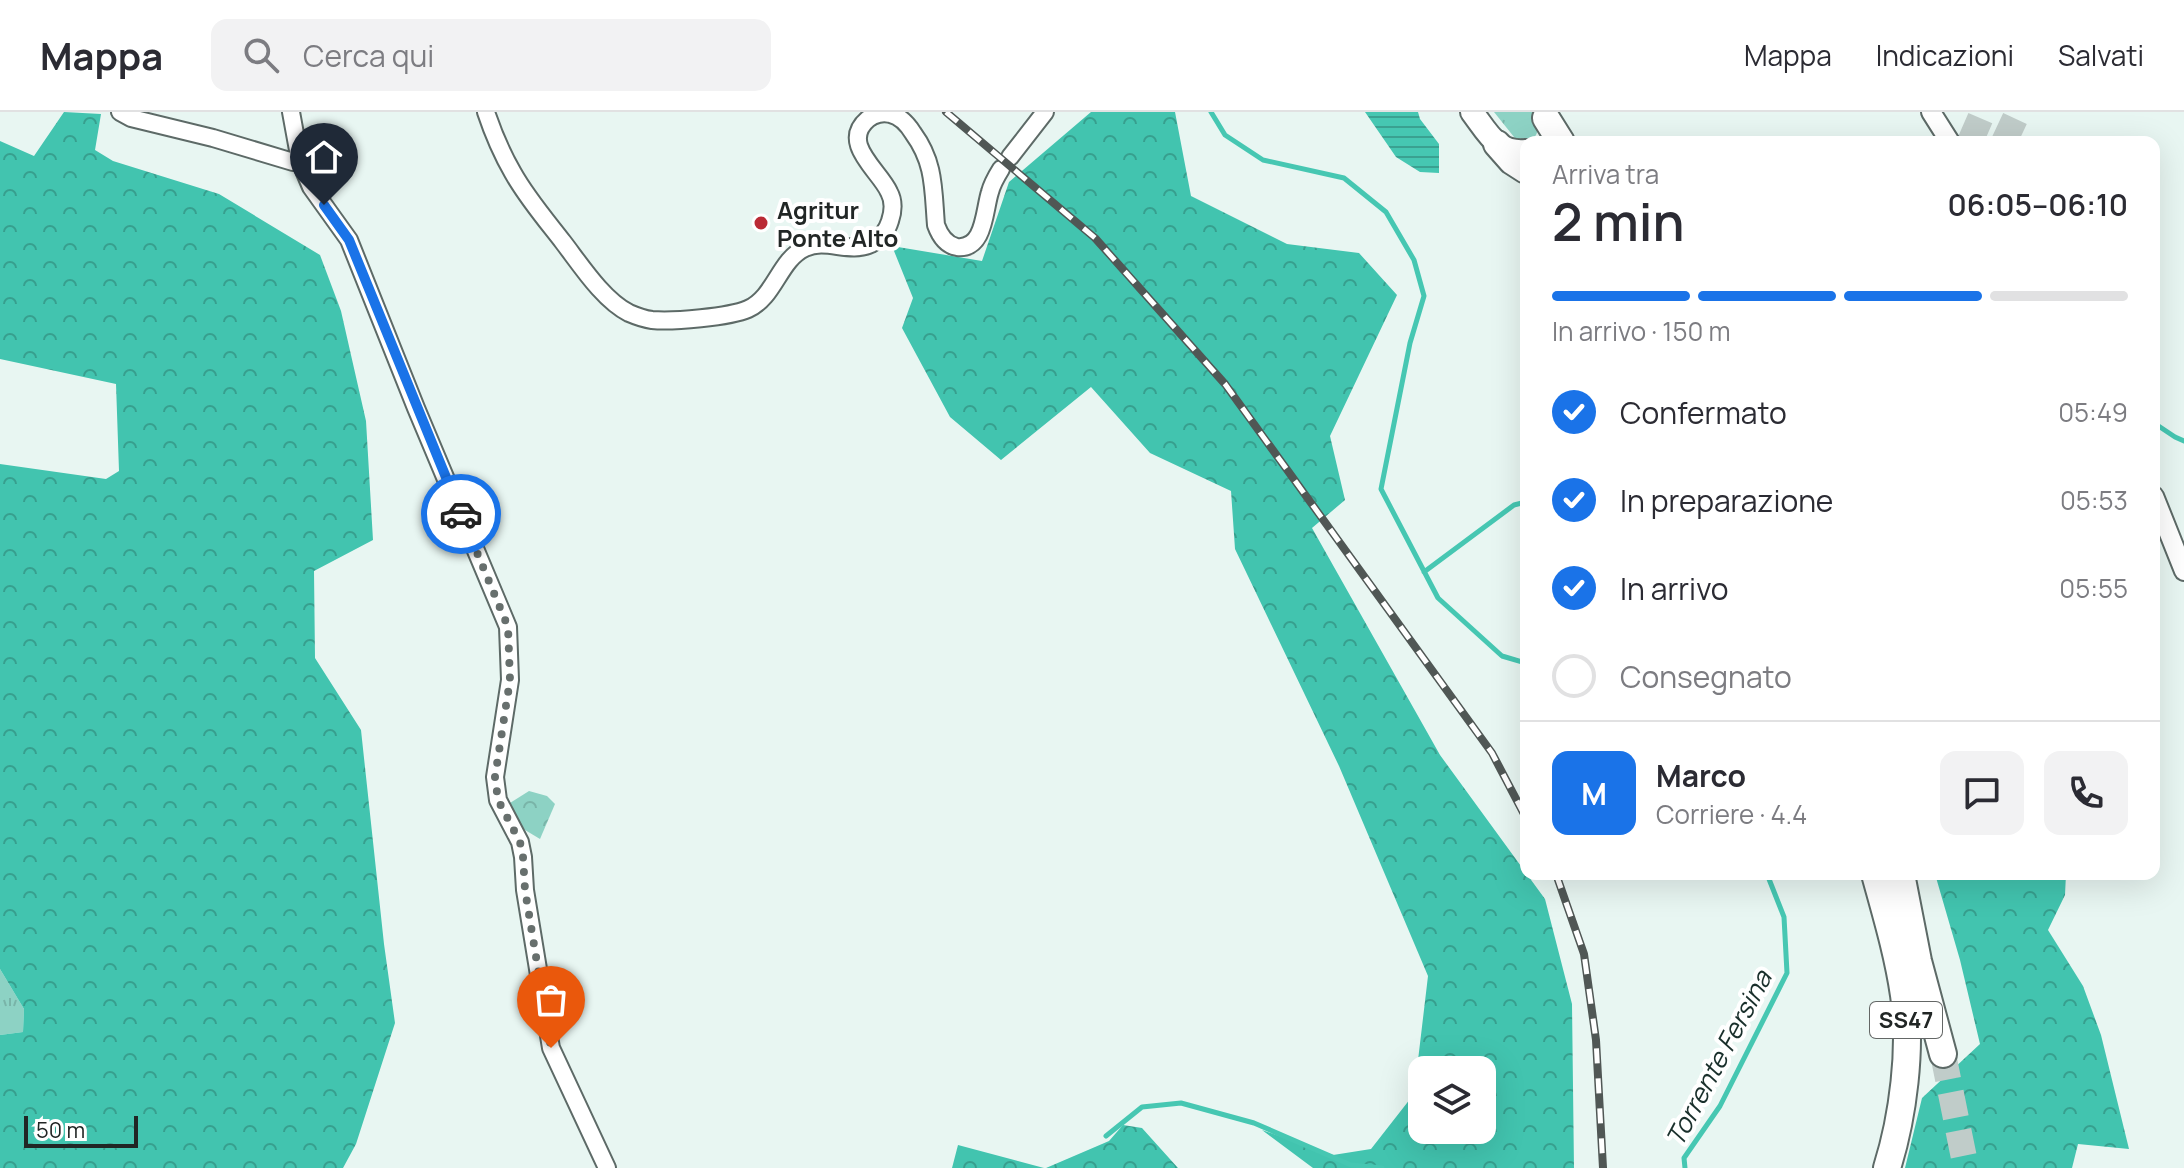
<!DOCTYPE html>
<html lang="it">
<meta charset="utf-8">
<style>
:root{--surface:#fff;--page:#f2f2f3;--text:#2b2b33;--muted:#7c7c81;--line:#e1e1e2;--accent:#1a73e8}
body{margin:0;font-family:Manrope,sans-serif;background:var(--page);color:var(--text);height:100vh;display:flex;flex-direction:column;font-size:30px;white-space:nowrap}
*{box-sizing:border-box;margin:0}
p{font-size:26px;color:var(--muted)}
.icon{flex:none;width:44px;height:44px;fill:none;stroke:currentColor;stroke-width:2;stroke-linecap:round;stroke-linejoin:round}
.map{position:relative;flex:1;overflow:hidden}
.drawer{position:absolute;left:1520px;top:24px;width:640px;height:744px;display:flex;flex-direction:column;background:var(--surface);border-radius:16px;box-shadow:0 8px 32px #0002}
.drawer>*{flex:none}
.tools{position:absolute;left:1408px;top:944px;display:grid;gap:16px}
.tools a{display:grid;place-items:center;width:88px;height:88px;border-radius:16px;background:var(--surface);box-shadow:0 8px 32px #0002;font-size:40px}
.scale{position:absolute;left:24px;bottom:20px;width:114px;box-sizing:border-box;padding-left:8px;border:4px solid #212625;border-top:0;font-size:22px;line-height:28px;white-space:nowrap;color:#212625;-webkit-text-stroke:6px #fff;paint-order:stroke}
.pin{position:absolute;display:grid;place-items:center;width:68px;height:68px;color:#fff;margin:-82px -34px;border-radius:50% 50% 50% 0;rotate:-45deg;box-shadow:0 0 8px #0007}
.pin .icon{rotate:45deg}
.courier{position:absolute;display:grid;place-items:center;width:80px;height:80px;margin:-40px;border:6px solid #1a73e8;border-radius:50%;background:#fff;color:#222;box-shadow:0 2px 10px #0007}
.overview em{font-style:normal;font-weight:600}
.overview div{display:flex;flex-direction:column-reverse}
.overview{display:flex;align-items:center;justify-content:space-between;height:136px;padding:0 32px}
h1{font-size:52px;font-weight:600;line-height:60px}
.bar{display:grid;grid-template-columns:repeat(4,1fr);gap:12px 8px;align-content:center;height:96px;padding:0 32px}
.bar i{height:10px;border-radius:6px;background:var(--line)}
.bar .current{background:var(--accent)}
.bar p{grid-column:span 4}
.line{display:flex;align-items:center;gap:20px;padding:0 32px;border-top:2px solid var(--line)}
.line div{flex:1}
.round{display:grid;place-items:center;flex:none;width:84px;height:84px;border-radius:16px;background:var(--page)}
ol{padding:0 32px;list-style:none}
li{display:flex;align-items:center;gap:24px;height:88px}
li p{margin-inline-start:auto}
li .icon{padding:8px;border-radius:50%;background:var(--accent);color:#fff;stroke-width:4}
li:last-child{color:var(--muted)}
li i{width:44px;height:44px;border:4px solid var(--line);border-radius:50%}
header{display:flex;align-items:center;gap:48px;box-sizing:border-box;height:112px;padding:0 40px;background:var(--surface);border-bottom:2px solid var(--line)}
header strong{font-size:38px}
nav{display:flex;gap:44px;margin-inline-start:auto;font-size:28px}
.search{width:560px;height:72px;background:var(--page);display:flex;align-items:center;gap:20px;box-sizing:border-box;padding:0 28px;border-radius:16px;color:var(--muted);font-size:30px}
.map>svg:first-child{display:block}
.grass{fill:url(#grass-tufts)}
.forest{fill:url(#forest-crowns);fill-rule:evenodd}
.park{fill:url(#park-crowns)}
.water{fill:url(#water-rules)}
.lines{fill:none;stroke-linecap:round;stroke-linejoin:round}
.stream{stroke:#46c7b2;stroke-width:5}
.trunk-tunnel{stroke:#c0ccc9;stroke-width:26;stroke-dasharray:26 13;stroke-linecap:butt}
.minor-casing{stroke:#5d6a67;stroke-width:20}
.tertiary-casing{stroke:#5d6a67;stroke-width:22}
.secondary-casing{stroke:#5d6a67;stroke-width:26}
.trunk-casing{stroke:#5d6a67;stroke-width:30}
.minor{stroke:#fff;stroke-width:16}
.tertiary{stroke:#fff;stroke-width:18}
.secondary{stroke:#fff;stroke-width:22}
.trunk{stroke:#fff;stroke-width:26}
.rail-casing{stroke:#505755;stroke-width:8}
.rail{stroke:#fff;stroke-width:5;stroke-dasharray:15;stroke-linecap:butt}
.done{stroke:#676f6d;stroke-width:8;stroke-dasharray:0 14.4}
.route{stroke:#1a73e8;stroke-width:10}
.poi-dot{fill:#ba2a35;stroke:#fff;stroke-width:3}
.labels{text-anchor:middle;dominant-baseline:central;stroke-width:8;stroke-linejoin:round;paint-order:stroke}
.shield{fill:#fff;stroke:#646766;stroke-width:2}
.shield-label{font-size:22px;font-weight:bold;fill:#212625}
.poi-label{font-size:24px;font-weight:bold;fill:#212625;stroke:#fff;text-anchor:start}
.water-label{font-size:26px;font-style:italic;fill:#192f2b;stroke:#fff}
</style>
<header>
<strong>Mappa</strong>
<div class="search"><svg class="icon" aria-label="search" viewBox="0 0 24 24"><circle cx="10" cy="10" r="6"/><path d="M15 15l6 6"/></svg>Cerca qui</div>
<nav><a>Mappa</a><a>Indicazioni</a><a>Salvati</a></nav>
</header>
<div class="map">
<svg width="2184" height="1056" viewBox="0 0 2184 1056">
<defs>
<pattern id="grass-tufts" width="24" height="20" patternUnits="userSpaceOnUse" patternTransform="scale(2)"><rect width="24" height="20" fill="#8dd2c4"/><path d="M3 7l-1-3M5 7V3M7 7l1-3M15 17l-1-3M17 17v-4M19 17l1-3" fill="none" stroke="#79b4a8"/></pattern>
<pattern id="forest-crowns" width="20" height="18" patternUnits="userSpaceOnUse" patternTransform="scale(2)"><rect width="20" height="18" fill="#42c4af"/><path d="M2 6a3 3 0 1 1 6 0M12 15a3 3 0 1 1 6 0" fill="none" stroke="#379f8e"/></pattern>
<pattern id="park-crowns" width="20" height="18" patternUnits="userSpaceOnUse" patternTransform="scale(2)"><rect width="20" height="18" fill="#8dd2c4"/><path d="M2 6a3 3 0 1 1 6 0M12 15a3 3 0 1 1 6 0" fill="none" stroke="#79b4a8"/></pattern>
<pattern id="water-rules" width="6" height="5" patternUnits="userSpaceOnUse" patternTransform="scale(2)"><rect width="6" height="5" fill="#46c7b2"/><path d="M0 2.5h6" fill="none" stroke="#3aa191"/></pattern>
</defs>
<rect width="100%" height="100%" fill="#e8f6f2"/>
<path class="grass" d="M1494 0H1537C1539 19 1540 30 1518 30Z
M0 857 24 897 23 920 0 923Z"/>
<path class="forest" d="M64 0 101 2 95 38 113 49 219 82 320 143 341 199 366 309 373 428 314 459 315 546 361 618 384 832 395 911 356 1032 343 1056H0V923L23 920 24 897 0 857V352L106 367 119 359 116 272 0 247V29L34 44Z
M1091 0H1175L1191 84 1287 132 1359 141 1397 183 1330 324 1345 388 1312 416 1440 643 1545 787 1572 892 1574 1056H1313L1262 1018 1333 1043 1371 1037 1414 982 1428 864 1339 654 1235 437 1231 379 1150 341 1091 275 1001 348 950 305 902 216 913 186 892 134 982 149 1009 70ZM1422 958H1482V1018H1422Z
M1935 762H2066L2065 783 2048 818 2083 874 2101 923 2129 1037 2078 1032 2072 1056H1905L1922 986 1980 932 1960 848Z
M1123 1013 1142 1016 1178 1056H1046L1109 1029Z
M958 1033 1044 1056H952Z"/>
<path class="park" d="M529 679 547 684 555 692 540 727 525 718 507 693Z"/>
<path class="water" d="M1365 0H1418L1420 7 1439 32V61L1420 60 1396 45Z"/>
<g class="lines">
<path class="stream" d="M1211 0 1225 23 1263 48 1344 66 1386 100 1414 148 1424 184 1410 231 1381 377 1438 486 1502 544 1526 551
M2154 311 2175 325 2184 329
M1424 460 1514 393 1526 390
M1106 1024 1142 995 1181 991 1254 1011 1351 1053 1382 1056
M1685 1056 1684 1046 1720 994 1787 861 1784 805 1767 762"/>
<path class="trunk-tunnel" d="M1970 30 1983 0
M2004 30 2018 0
M1943 942 1966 1056"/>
<defs>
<path id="minor" d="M120 0 131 6 213 26 293 50 300 49
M291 0 300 49 311 75 349 128 416 296 508 515 510 568 495 665 498 688 520 730 523 745 525 778 551 936 607 1056
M486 0C493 21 502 42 513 61 527 86 546 108 563 130 580 152 603 188 629 201 636 204 644 207 652 208 672 210 730 205 748 197 775 185 779 148 805 136 826 126 849 142 871 132 880 127 887 119 890 109 893 100 894 89 889 80 880 59 839 31 868 7 874 2 883 0 890 2 900 4 908 13 913 21 935 51 933 77 936 113 940 124 946 133 957 135 985 138 984 98 990 80 992 72 996 65 1001 57
M1010 45 1045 0"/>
<path id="tertiary" d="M1931 0 1950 30
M2154 384 2184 459"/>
<path id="secondary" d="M1472 0C1488 21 1497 42 1526 39"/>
<path id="trunk" d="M1546 6 1561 30
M1497 32 1512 49 1526 58
M1875 762C1886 802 1898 842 1904 883 1912 936 1903 1005 1887 1056
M1901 762 1918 849 1943 942"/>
</defs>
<use href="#minor" class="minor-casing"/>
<use href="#tertiary" class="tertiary-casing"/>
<use href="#secondary" class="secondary-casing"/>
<use href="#trunk" class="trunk-casing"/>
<use href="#minor" class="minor"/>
<use href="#tertiary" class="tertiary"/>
<use href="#secondary" class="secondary"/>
<use href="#trunk" class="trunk"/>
<defs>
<path id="rail" d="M946 0 1095 126 1225 272 1492 641 1526 706
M1556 762 1584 842 1596 928 1603 1056"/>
</defs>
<use href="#rail" class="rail-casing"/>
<use href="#rail" class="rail"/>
</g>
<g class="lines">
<path class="done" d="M461 402 508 515 510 568 495 665 498 688 520 730 523 745 525 778 551 936"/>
<path class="route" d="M324 93 349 128 461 402"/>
</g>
<circle class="poi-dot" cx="761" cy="111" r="8"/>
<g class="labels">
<rect class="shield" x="1870" y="890" width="72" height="36" rx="6"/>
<g class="shield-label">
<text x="1906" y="908">SS47</text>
</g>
<g class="poi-label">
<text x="777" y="97">Agritur<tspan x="777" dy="28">Ponte Alto</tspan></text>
</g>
<g class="water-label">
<text transform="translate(1718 946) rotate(-62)">Torrente Fersina</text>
</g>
</g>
</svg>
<div class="tools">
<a><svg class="icon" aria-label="layers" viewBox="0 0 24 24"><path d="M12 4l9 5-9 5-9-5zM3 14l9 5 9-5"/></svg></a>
</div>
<div class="scale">50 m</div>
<div class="pin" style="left:551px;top:936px;background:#ea580c"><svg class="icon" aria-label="bag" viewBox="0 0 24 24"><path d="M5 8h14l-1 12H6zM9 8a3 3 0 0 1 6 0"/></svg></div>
<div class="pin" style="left:324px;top:93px;background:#1f2937"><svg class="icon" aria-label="home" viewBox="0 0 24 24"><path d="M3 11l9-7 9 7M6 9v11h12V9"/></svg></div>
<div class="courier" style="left:461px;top:402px"><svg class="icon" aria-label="car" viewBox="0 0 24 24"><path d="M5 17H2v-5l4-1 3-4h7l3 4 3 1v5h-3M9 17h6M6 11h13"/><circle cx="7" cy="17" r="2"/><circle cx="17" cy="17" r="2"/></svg></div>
<section class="drawer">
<div class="overview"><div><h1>2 min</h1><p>Arriva tra</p></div><em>06:05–06:10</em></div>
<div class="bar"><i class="current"></i><i class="current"></i><i class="current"></i><i></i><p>In arrivo · 150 m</p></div>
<ol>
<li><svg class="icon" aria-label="check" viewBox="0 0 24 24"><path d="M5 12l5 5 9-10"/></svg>Confermato<p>05:49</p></li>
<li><svg class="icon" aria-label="check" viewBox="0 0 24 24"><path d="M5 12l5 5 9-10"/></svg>In preparazione<p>05:53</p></li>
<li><svg class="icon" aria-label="check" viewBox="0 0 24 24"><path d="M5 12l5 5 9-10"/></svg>In arrivo<p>05:55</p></li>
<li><i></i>Consegnato</li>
</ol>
<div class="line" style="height:144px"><b class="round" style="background:var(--accent);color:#fff">M</b><div><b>Marco</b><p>Corriere · 4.4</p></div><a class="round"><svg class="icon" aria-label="chat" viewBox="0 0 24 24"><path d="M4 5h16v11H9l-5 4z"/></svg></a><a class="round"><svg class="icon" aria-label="phone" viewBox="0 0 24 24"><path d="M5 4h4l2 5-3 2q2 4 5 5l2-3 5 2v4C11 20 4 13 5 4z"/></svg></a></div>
</section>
</div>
